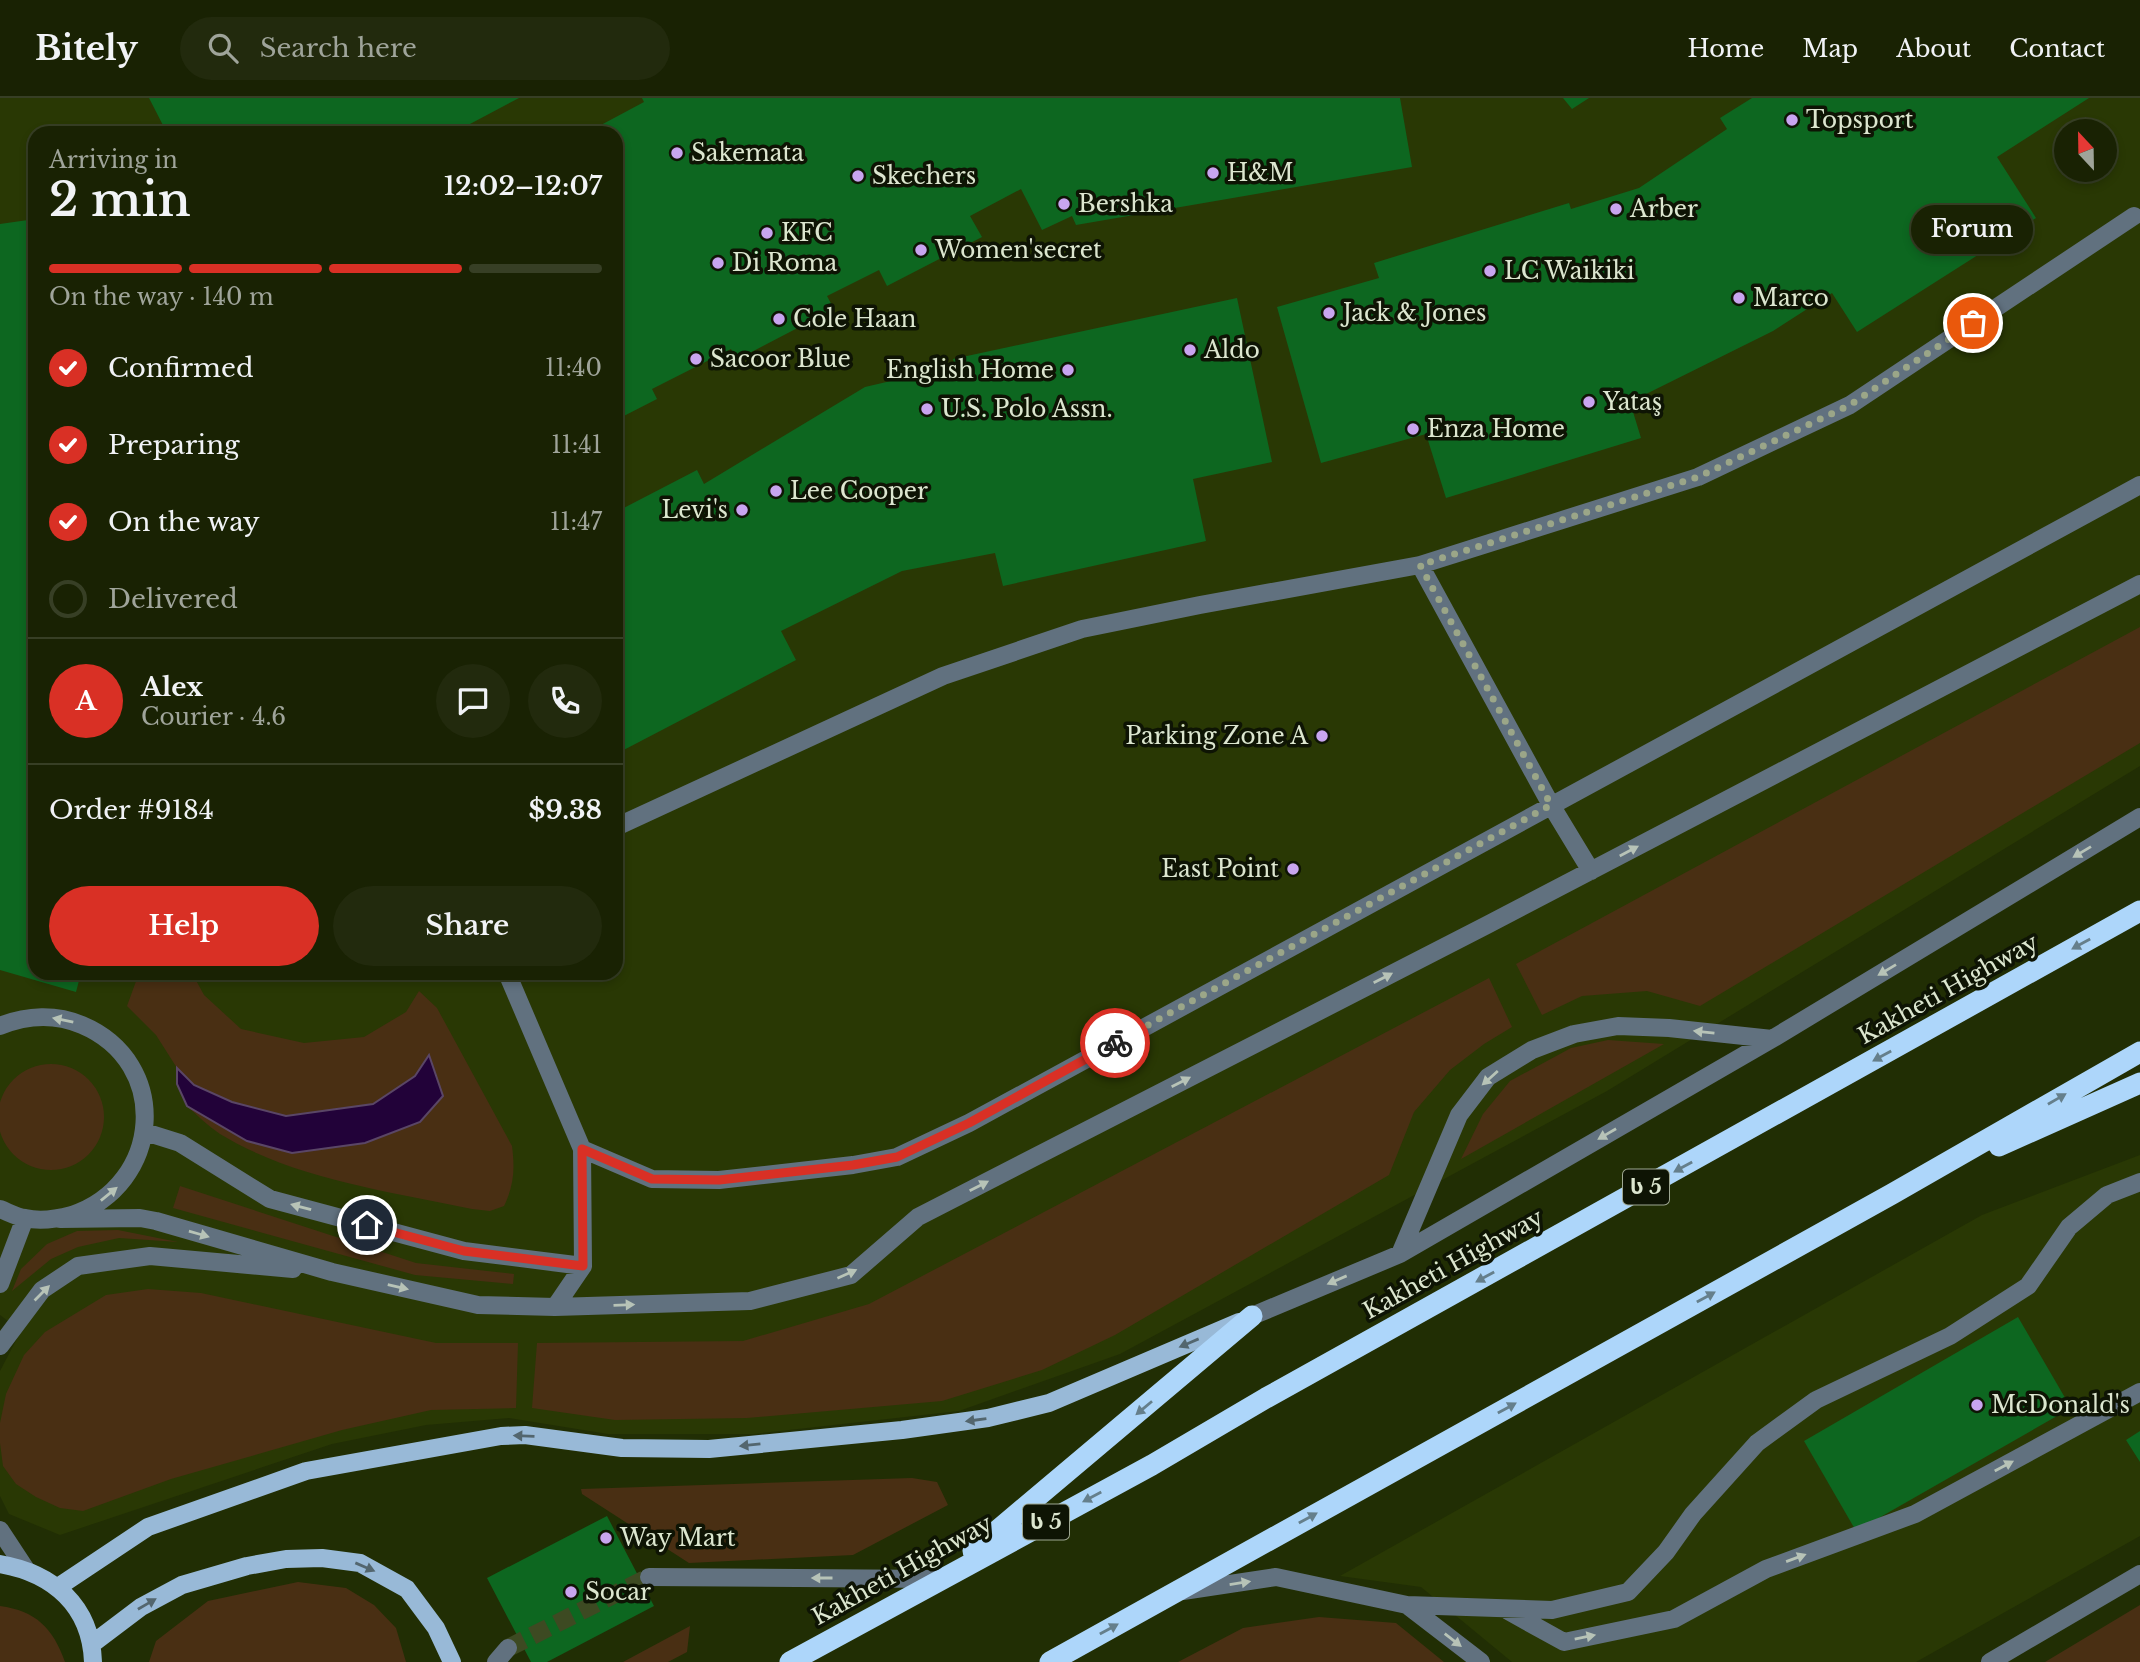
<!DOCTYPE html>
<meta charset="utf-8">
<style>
:root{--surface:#192203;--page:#222a0d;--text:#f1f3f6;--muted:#9fa49a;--line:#373f25;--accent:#d93025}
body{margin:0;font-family:"Libre Baskerville","Noto Sans Georgian",serif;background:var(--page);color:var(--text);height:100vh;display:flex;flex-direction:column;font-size:26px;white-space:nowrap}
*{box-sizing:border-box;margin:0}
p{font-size:23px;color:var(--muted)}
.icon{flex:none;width:38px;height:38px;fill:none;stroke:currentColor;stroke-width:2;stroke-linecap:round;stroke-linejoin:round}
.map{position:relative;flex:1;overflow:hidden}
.details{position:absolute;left:28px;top:28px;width:595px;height:854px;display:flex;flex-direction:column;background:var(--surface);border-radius:21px;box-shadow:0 4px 10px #0003,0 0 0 2px var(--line)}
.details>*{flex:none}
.needle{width:46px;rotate:338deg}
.tools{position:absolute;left:2054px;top:21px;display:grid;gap:14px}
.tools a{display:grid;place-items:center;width:63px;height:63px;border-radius:50%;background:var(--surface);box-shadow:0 4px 10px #0003,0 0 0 2px var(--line);font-size:35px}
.pin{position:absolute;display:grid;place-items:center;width:60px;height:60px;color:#fff;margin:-30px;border:4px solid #fff;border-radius:50%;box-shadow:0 2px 7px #0007}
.courier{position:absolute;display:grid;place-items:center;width:70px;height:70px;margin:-35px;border:5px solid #d93025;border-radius:50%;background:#fff;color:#222;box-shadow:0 2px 9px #0007}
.bubble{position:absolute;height:49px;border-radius:24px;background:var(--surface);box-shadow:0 4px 10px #0003,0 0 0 2px var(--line);font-size:23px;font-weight:600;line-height:49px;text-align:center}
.overview em{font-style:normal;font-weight:600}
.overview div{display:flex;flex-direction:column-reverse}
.overview{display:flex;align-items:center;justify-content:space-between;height:119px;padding:0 21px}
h1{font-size:46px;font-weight:600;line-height:52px}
.bar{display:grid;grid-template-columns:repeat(4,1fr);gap:10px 7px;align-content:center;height:84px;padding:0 21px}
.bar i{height:9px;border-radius:5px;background:var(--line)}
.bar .selected{background:var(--accent)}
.bar p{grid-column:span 4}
.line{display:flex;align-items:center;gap:18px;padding:0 21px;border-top:2px solid var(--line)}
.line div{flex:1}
.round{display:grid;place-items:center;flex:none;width:74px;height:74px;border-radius:37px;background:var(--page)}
ol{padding:0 21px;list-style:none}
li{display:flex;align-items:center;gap:21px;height:77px}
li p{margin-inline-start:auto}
li .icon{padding:7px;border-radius:50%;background:var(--accent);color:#fff;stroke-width:4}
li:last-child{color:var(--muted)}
li i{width:38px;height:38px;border:4px solid var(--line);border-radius:50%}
.cta{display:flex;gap:14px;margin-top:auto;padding:14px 21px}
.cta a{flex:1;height:80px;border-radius:42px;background:var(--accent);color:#fff;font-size:28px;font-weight:600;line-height:80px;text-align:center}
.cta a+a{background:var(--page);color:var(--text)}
header{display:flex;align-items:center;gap:42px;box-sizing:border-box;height:98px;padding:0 35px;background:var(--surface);border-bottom:2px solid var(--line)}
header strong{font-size:33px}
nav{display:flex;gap:38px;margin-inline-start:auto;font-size:24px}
.search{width:490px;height:63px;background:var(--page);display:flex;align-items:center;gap:18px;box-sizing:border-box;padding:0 24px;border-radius:38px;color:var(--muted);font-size:26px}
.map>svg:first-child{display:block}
.built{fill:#293804;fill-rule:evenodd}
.green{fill:#492f13}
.water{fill:#220239;stroke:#5a4666;stroke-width:2}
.building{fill:#0d6720}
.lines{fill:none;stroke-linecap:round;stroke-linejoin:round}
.minor-tunnel{stroke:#3d4a22;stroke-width:18;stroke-dasharray:18 9;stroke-linecap:butt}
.minor{stroke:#61717f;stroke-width:18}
.major{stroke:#98b9d7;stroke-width:18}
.highway{stroke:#add6fa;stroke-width:21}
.oneway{fill:#b7c3b7}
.oneway2{fill:#657f8b}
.oneway3{fill:#53666e}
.done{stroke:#9ba688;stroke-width:7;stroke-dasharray:0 12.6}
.route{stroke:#d93025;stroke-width:9}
.poi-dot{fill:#c8a5ef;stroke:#0e1404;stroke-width:2.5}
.labels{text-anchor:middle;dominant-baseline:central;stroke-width:7;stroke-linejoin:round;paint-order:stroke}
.shield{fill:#0e1404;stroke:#9ea792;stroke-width:2}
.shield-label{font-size:21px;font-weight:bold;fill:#dce6cf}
.poi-label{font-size:23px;fill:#dce6cf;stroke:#0e1404;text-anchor:start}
.street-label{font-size:23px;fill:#dce6cf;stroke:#0e1404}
</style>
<header>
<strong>Bitely</strong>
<div class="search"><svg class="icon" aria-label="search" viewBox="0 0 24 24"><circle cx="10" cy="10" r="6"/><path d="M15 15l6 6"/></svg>Search here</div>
<nav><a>Home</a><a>Map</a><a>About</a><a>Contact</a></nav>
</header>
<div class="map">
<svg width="2140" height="1564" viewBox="0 0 2140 1564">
<rect width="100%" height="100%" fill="#212e04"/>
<path class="built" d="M0 0H2140V668L1607 993 1120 1256 959 1313 754 1336H608L509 1320 426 1327 332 1346 60 1437 9 1416 0 1398V1273L21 1233 0 1217ZM2067 33H2105V72H2067ZM35 35H616V875H35Z
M2140 1057V1438L1916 1564H1512L1421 1489 1340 1478 1982 1117Z"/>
<path class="green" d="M2140 529V645L1700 908 1647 893 1582 898 1542 917 1516 866Z
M139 875H192L204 897 241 931 304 945 364 939 406 914 419 893 437 910 512 1048C515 1071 514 1087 504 1108L490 1113 472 1111C388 1093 294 1081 220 1036 208 1028 197 1017 187 1008L247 1043 443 998 429 958 415 978 373 1006 286 1018 232 1004 194 987 177 970 156 937 127 908Z
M1489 880 1512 929 1484 946 1450 972 1414 1014 1389 1077 1115 1237 1042 1272 942 1303 747 1320 615 1322 532 1310 537 1245 743 1243 869 1206Z
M1608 942 1664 946 1461 1061 1483 1016 1510 983 1571 950Z
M-2 1019a53 53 0 1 1 106 0a53 53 0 1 1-106 0Z
M180 1088 416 1165 514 1176 513 1186 415 1177 173 1110Z
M118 1132 178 1144 119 1140 78 1149 51 1161 12 1193 21 1171 47 1146 77 1133Z
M148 1191 201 1195 436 1245H518L516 1310 431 1312 342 1332 171 1381 83 1413 60 1410 36 1399 16 1386 3 1368 0 1345V1325L6 1296 24 1257 45 1234 106 1197Z
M912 1380 937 1384 948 1407 853 1457 689 1465 582 1396 581 1391Z
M298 1484 346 1490 374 1507 396 1530 406 1564H149L156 1543 208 1503Z
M2140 1507V1564H2045Z
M0 1508C36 1513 53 1530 65 1564H0Z
M1319 1519 1396 1525 1444 1564H1178L1243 1530Z
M690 1528 687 1554 668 1564H623Z"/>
<path class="water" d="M429 957 443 998 420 1024 365 1045 292 1055 247 1043 187 1008 177 986V970L194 987 232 1004 286 1018 373 1006 415 978Z"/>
<path class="building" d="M149 0H519L453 35H167Z
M642 0H1400L1412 69 1076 127 1072 118 1042 132 1021 91 970 118 982 139 887 188 879 172 827 198 834 211 736 262 731 251 652 291 657 301 616 322V35H586L644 4Z
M1563 0H1589L1572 11Z
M1752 0H2089L1997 59 2036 120 1857 234 1832 195 1773 233 1630 304 1641 340 1446 400 1426 336 1321 365 1277 209 1379 180 1374 165 1569 105 1571 111 1639 90 1727 31 1720 20Z
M35 121V875H81L76 894 0 872V126Z
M1237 200 1272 364 1193 381 1206 443 1003 488 995 455 902 473 781 533 796 562 616 656V414L697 372 704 386 865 289 955 268 953 261Z
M2018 1219 2071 1310 1856 1433 1804 1343Z
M2140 1333V1364L2126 1342Z
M607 1418 654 1508 547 1564H531L487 1480Z"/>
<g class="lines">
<path class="minor-tunnel" d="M508 1550 649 1479"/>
<path class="minor" d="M1420 467 1551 707 1591 773
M616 729 943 578 1082 531 1200 507 1420 467 1698 379 1850 307 2134 118
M507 875 582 1051 583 1168 555 1209
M0 928C27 917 56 916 82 927 172 965 162 1087 72 1117 57 1121 41 1124 25 1120 17 1119 8 1114 0 1111
M145 1034 180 1045 270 1101 464 1153 583 1168
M582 1051 652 1081 719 1082 853 1067 897 1059 969 1025 2140 387
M60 1121 140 1120 156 1123 332 1174 478 1207 555 1209 750 1203 851 1177 918 1119 1487 827 2140 486
M1400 1156 1459 1017 1488 979 1532 952 1574 936 1618 928 1669 930 1772 941
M0 1186 25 1120
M1252 1218 1400 1156 1772 941 2140 719
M0 1248 42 1192 78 1168 150 1158 293 1171
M0 1432 25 1470
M649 1479 939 1481
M1183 1493 1276 1479 1407 1507 1481 1564
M1407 1507 1552 1512 1628 1494 1666 1454 1693 1416 1757 1345 1816 1302 1950 1238 2028 1188 2069 1129 2107 1097 2140 1084
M1508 1513 1564 1544 1674 1521 1766 1471 1915 1416 2140 1294
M496 1564 508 1550
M1990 1564 2140 1476"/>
<path class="major" d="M0 1466C53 1475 91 1508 93 1564
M58 1489 148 1429 306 1373 501 1338 525 1337 622 1350 709 1351 902 1332 988 1320 1049 1305 1239 1224
M92 1546 141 1509 182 1487 247 1468 286 1461 322 1460 360 1465 407 1491 436 1530 452 1564"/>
<path class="highway" d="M1999 1048 2140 985
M973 1453 1252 1218
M790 1564 1152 1367 1266 1300 2140 813
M1050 1564 1892 1096 2140 954"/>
</g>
<defs><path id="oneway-solid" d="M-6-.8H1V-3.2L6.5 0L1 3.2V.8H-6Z" transform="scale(1.75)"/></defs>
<g class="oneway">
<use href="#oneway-solid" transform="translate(1629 753) rotate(-28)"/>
<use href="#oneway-solid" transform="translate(2082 754) rotate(149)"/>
<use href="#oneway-solid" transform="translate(1887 872) rotate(149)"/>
<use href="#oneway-solid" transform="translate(1383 880) rotate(-27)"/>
<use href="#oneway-solid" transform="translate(63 922) rotate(-169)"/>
<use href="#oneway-solid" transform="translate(1704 934) rotate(-174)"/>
<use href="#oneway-solid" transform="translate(1490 980) rotate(138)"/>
<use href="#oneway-solid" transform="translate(1181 984) rotate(-27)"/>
<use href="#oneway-solid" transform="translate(1607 1036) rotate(150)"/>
<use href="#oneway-solid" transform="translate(979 1088) rotate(-27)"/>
<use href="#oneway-solid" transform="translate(109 1096) rotate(-39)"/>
<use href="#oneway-solid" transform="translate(301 1109) rotate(-165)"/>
<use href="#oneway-solid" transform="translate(199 1136) rotate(16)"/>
<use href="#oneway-solid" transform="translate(847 1176) rotate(-24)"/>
<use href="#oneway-solid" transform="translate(1337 1182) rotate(157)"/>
<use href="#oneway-solid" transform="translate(398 1189) rotate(13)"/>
<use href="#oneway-solid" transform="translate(42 1195) rotate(-45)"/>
<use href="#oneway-solid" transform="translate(624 1207) rotate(-2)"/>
<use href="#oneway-solid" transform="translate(2004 1368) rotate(-28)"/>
<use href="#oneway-solid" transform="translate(1796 1460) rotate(-20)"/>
<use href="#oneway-solid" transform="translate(822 1480) rotate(-180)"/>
<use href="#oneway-solid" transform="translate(1240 1485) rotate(-9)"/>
<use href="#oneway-solid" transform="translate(1585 1539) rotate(-11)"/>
<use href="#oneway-solid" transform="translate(1453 1542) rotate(38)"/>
</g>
<g class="oneway2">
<use href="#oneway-solid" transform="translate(2081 846) rotate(151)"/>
<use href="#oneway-solid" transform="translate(1882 958) rotate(151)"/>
<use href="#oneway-solid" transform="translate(2057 1001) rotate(-30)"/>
<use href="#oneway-solid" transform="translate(1683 1069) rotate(151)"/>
<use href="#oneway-solid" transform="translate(1485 1179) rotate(151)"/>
<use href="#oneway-solid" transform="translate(1706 1199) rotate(-29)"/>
<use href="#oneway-solid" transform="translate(1144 1310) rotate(140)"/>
<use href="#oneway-solid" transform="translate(1507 1310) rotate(-29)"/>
<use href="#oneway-solid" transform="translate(1092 1399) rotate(152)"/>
<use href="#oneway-solid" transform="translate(1308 1420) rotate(-29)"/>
<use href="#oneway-solid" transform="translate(1109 1531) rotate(-29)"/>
</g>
<g class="oneway3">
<use href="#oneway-solid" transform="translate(1189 1245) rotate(157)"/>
<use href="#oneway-solid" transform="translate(976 1322) rotate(172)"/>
<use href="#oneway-solid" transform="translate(524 1338) rotate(-178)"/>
<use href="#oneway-solid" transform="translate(750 1347) rotate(174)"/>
<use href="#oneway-solid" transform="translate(365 1469) rotate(23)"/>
<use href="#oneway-solid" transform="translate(147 1506) rotate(-30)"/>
</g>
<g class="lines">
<path class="done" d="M1115 945 1551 707 1420 467 1698 379 1850 307 1973 225"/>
<path class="route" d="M367 1127 464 1153 583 1168 582 1051 652 1081 719 1082 853 1067 897 1059 969 1025 1115 945"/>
</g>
<g class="poi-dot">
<circle cx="1792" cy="22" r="7"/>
<circle cx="677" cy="55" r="7"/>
<circle cx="1213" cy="75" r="7"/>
<circle cx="858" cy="78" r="7"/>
<circle cx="1064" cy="106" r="7"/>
<circle cx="1616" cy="111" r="7"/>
<circle cx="767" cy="135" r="7"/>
<circle cx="921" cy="152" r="7"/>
<circle cx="718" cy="165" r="7"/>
<circle cx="1490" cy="173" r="7"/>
<circle cx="1739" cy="200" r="7"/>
<circle cx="1329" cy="215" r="7"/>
<circle cx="779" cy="221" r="7"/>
<circle cx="1190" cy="252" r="7"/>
<circle cx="696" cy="261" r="7"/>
<circle cx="1068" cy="272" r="7"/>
<circle cx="1589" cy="304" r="7"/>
<circle cx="927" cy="311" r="7"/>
<circle cx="1413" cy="331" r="7"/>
<circle cx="776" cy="393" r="7"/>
<circle cx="742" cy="412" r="7"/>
<circle cx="1322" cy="638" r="7"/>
<circle cx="1293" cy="771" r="7"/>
<circle cx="1977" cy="1307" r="7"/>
<circle cx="606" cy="1440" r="7"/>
<circle cx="571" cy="1494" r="7"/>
</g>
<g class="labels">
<g class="shield">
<rect x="1623" y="1071.5" width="46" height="35" rx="5"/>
<rect x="1023" y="1406.5" width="46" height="35" rx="5"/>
</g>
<g class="shield-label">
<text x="1646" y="1089">ს 5</text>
<text x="1046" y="1424">ს 5</text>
</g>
<g class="poi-label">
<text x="1806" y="22">Topsport</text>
<text x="691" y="55">Sakemata</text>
<text x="1227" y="75">H&amp;M</text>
<text x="872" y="78">Skechers</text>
<text x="1078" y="106">Bershka</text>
<text x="1630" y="111">Arber</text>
<text x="781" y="135">KFC</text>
<text x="935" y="152">Women'secret</text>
<text x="732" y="165">Di Roma</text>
<text x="1504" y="173">LC Waikiki</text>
<text x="1753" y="200">Marco</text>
<text x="1343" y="215">Jack &amp; Jones</text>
<text x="793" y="221">Cole Haan</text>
<text x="1204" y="252">Aldo</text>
<text x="710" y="261">Sacoor Blue</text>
<text x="1054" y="272" text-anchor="end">English Home</text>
<text x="1603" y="304">Yataş</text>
<text x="941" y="311">U.S. Polo Assn.</text>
<text x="1427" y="331">Enza Home</text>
<text x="790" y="393">Lee Cooper</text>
<text x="728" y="412" text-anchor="end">Levi's</text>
<text x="1308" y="638" text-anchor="end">Parking Zone A</text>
<text x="1279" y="771" text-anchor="end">East Point</text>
<text x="1991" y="1307">McDonald's</text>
<text x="620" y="1440">Way Mart</text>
<text x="585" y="1494">Socar</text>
</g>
<g class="street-label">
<text transform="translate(1948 891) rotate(-29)">Kakheti Highway</text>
<text transform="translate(1453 1166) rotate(-29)">Kakheti Highway</text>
<text transform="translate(902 1472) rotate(-29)">Kakheti Highway</text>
</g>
</g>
</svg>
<div class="tools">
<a><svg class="needle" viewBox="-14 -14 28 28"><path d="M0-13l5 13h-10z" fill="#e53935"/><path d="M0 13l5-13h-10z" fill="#9fa49a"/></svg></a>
</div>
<div class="pin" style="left:1973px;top:225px;background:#ea580c"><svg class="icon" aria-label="bag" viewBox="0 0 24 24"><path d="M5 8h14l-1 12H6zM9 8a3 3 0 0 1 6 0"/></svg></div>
<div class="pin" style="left:367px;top:1127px;background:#1f2937"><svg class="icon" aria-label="home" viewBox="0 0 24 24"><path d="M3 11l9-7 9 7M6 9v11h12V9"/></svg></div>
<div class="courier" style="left:1115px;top:945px"><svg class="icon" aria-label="bike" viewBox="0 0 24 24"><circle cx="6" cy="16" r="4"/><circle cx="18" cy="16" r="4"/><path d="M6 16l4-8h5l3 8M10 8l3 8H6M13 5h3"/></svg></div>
<div class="bubble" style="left:1911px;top:107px;width:122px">Forum</div>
<section class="details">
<div class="overview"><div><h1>2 min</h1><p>Arriving in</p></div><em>12:02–12:07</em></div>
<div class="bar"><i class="selected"></i><i class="selected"></i><i class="selected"></i><i></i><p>On the way · 140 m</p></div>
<ol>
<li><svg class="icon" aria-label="check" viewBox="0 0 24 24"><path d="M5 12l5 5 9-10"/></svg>Confirmed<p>11:40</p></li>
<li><svg class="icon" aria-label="check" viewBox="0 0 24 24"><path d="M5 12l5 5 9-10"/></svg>Preparing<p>11:41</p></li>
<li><svg class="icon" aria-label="check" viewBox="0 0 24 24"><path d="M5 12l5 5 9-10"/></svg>On the way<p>11:47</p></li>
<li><i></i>Delivered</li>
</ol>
<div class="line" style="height:126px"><b class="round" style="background:var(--accent);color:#fff">A</b><div><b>Alex</b><p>Courier · 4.6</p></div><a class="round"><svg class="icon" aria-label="chat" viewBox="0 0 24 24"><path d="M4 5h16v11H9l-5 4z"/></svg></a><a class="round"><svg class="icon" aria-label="phone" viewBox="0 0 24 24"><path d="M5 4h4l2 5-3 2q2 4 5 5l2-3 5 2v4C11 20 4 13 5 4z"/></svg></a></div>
<div class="line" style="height:91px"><div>Order #9184</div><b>$9.38</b></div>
<div class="cta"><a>Help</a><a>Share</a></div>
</section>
</div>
